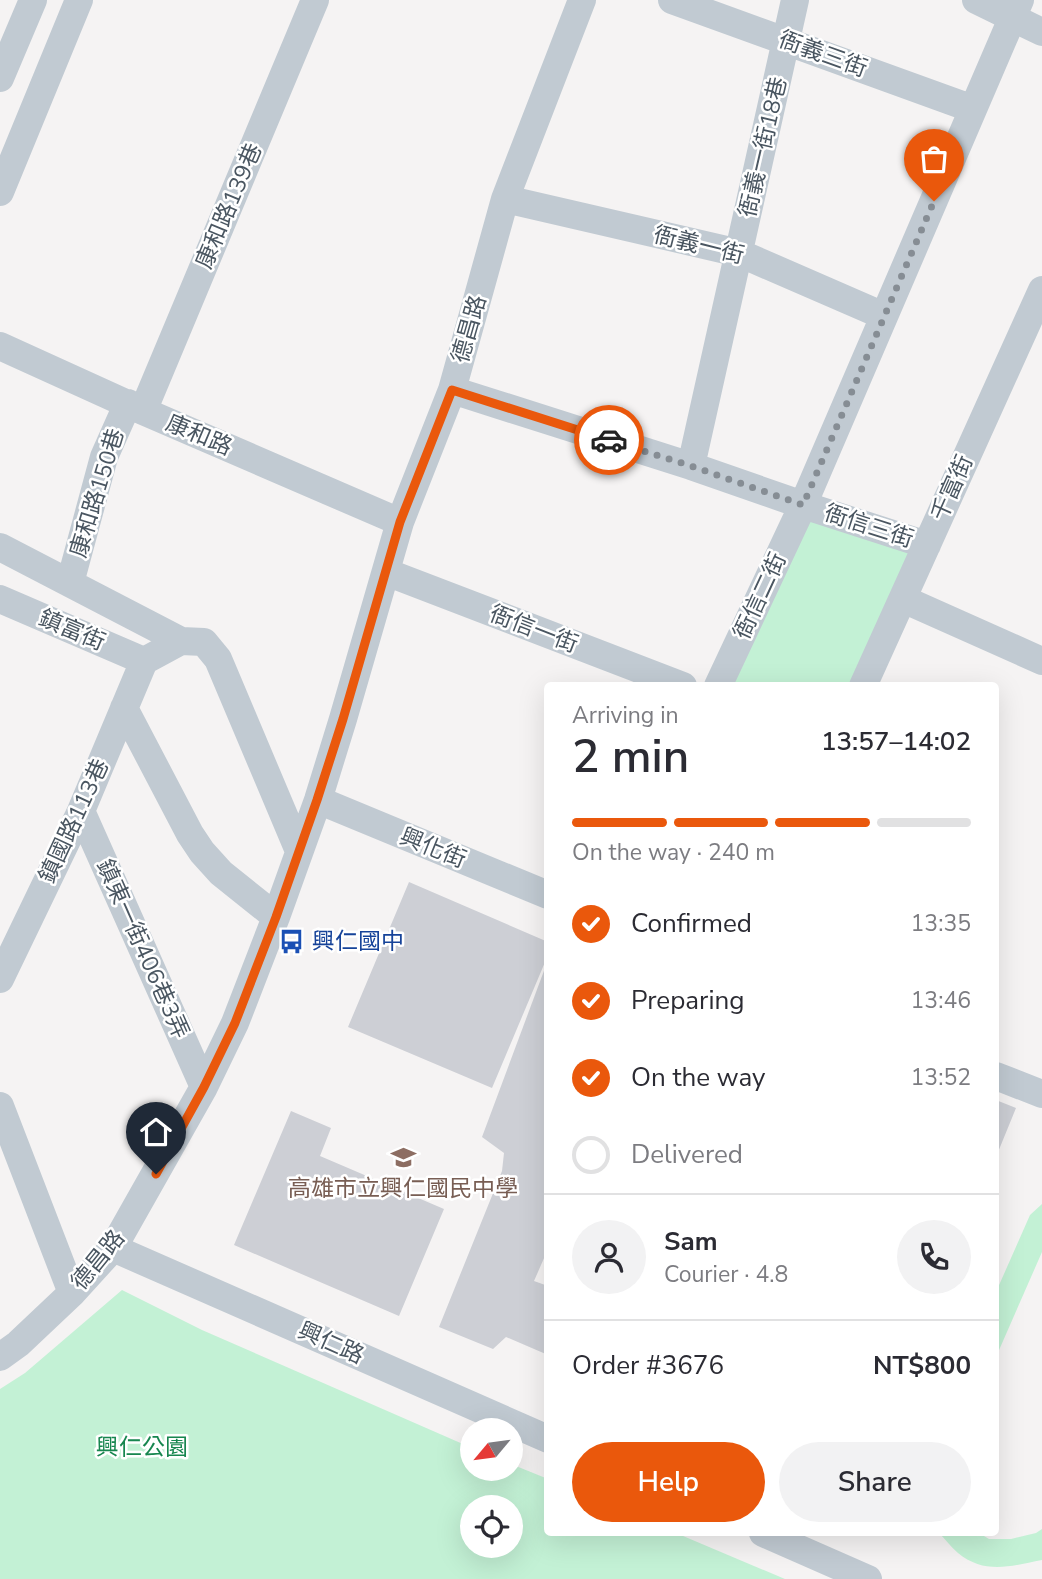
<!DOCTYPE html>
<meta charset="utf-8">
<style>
:root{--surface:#fff;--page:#f2f2f3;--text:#2b2b33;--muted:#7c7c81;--line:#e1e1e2;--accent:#ea580c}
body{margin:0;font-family:"Nunito Sans","Noto Sans TC",sans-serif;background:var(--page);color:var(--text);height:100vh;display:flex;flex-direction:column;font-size:26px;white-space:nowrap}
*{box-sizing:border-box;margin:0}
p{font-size:23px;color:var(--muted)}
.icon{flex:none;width:38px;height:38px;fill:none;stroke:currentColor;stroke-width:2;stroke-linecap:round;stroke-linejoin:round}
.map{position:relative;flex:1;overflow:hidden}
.details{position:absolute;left:544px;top:682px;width:455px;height:854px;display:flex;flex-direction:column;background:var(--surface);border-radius:7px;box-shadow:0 7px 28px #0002}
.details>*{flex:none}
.needle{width:46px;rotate:241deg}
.controls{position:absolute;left:460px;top:1418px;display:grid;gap:14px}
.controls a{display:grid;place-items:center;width:63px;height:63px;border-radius:50%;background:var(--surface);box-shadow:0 7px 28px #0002;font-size:35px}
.pin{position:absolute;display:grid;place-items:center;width:60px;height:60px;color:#fff;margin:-72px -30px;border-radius:50% 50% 50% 0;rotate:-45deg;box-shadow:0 0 7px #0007}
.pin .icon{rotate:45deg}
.courier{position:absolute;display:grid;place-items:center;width:70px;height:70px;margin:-35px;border:5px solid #ea580c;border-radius:50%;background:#fff;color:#222;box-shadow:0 2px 9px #0007}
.head em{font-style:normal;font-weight:600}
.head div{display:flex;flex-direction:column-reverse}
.head{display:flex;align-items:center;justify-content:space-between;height:119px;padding:0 28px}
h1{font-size:46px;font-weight:600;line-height:52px}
.bar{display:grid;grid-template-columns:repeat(4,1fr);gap:10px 7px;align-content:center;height:84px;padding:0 28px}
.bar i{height:9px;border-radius:5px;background:var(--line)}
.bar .active{background:var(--accent)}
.bar p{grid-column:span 4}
.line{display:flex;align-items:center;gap:18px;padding:0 28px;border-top:2px solid var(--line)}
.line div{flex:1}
.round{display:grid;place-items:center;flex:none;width:74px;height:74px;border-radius:37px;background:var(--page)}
ol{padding:0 28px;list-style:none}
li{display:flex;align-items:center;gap:21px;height:77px}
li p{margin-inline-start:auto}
li .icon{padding:7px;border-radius:50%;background:var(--accent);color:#fff;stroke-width:4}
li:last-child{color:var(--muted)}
li i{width:38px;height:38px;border:4px solid var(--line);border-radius:50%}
.button{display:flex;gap:14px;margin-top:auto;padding:14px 28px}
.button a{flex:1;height:80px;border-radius:42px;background:var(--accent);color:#fff;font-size:28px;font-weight:600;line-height:80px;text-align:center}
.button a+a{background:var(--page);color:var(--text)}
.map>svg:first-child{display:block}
.green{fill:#c3f1d5;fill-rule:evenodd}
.building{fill:#cdcfd5}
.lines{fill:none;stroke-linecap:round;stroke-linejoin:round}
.minor{stroke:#c1cad2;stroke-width:28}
.done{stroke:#868d94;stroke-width:7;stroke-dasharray:0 12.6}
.route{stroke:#ea580c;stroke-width:9}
.labels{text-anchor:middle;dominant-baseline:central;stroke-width:5;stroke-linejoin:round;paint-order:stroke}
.street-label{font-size:23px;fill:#4a5661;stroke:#fff}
.transit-label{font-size:23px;fill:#164399;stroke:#fff;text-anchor:start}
.education-label{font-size:23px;fill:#785e54;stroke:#fff}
.park-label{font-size:23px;fill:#17864f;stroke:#fff}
</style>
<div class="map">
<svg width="1042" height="1579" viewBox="0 0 1042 1579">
<rect width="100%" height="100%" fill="#f5f3f3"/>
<path class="green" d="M809 518 914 551 854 686H732Z
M1042 1204V1252L996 1357V1292L1030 1215Z
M122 1290 202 1330 472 1448V1468H511V1464L548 1479V1533H676L785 1579H0V1389L25 1373ZM472 1507H511V1545H472Z
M1042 1529V1560C1011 1566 985 1575 958 1553 951 1547 945 1539 939 1533H979L989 1539H1011L1036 1533Z"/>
<path class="building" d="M409 882 548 942V955L492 1088 348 1027Z
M548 960V1249L534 1281 548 1286V1355L506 1337 493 1349 439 1327 502 1171 504 1153 482 1137Z
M996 1100 1016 1108 996 1157Z
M291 1111 331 1128 320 1156 444 1209 399 1316 234 1245Z"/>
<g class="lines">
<path class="minor" d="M672 0 973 109
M976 0 1042 32
M0 78 33 0
M0 192 79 0
M505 199 739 253 884 316
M0 346 143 411 400 522
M452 390 691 466 803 505 927 545
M143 411 315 0
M691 466 795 0
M0 547 181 641
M386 572 683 686
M70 583 104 457 128 403
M0 599 144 661
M903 599 1042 661
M144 661 181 641 204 642 218 659 299 851
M718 686 803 505 1020 0
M863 686 1042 290
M124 708 190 834 202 852 221 873 276 917
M318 800 548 895
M81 811 204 1087
M0 979 81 811 144 661
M996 1076 1042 1094
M0 1106 72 1293
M113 1248 548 1439
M0 1357 18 1344 72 1293 113 1248 204 1087 235 1023 276 917 318 800 343 719 400 522 452 390 505 199 582 0
M763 1533 868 1579"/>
</g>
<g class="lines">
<path class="done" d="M609 440 691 466 803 505 934 201"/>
<path class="route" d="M156 1174 204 1087 235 1023 276 917 317 800 343 719 400 522 452 390 609 440"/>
</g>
<defs>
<symbol id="bus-bare" viewBox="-9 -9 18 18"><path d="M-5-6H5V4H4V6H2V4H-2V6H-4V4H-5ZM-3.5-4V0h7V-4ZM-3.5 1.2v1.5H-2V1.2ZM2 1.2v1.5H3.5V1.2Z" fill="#1a4fb4" stroke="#fff" stroke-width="2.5" paint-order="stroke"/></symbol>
<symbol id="school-bare" viewBox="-9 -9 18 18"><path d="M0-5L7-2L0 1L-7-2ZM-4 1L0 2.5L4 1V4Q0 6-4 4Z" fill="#8d6e63" stroke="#fff" stroke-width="2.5" paint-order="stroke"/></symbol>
</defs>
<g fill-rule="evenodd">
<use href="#bus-bare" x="274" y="924" width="35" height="35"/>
<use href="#school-bare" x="386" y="1140" width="35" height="35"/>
</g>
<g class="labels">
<g class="street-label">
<text transform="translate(823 54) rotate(20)">衙義三街</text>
<text transform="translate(763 147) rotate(-77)">衙義一街18巷</text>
<text transform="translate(229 206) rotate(-67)">康和路139巷</text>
<text transform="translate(699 245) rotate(14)">衙義一街</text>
<text transform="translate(469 329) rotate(-74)">德昌路</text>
<text transform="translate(199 435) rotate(23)">康和路</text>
<text transform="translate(952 488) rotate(-66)">千富街</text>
<text transform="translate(97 493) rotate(-73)">康和路150巷</text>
<text transform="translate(869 526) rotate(18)">衙信三街</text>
<text transform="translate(760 596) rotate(-65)">衙信二街</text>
<text transform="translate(534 629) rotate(21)">衙信一街</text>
<text transform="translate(72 630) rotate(23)">鎮富街</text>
<text transform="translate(74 821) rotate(-65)">鎮國路113巷</text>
<text transform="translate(433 848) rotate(22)">興化街</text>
<text transform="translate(143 949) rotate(66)">鎮東一街406巷3弄</text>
<text transform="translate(98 1260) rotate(-51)">德昌路</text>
<text transform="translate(331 1343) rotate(24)">興仁路</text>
</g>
<g class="transit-label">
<text x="312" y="941">興仁國中</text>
</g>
<g class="education-label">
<text x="403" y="1188">高雄市立興仁國民中學</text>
</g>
<g class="park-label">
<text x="142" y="1447">興仁公園</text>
</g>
</g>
</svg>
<div class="controls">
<a><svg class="needle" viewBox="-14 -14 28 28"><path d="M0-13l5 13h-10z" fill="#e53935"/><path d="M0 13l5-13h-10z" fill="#7c7c81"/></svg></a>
<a><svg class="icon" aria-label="locate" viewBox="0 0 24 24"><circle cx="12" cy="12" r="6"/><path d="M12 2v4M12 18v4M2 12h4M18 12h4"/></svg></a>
</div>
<div class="pin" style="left:934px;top:201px;background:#ea580c"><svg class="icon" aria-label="bag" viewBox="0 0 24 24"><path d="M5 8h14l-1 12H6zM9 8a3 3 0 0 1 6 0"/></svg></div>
<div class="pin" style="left:156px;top:1174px;background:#1f2937"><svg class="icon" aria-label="home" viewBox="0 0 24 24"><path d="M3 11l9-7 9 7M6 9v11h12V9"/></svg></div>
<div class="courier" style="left:609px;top:440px"><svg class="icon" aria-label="car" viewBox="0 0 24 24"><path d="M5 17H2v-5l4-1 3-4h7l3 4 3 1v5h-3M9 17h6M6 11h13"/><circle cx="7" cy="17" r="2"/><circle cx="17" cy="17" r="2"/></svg></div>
<section class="details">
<div class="head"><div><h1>2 min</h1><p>Arriving in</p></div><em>13:57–14:02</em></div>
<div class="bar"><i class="active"></i><i class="active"></i><i class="active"></i><i></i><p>On the way · 240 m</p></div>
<ol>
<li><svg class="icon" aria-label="check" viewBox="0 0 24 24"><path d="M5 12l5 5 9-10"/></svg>Confirmed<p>13:35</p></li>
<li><svg class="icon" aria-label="check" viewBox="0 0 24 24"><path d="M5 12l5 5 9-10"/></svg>Preparing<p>13:46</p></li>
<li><svg class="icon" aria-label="check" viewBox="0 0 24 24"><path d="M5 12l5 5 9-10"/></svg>On the way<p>13:52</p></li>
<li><i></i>Delivered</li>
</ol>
<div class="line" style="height:126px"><a class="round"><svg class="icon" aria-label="person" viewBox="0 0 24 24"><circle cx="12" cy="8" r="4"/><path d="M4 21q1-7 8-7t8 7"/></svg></a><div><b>Sam</b><p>Courier · 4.8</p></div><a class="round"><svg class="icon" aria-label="phone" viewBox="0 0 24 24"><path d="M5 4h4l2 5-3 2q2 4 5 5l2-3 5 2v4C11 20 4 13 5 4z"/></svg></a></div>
<div class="line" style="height:91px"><div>Order #3676</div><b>NT$800</b></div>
<div class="button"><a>Help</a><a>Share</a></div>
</section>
</div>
